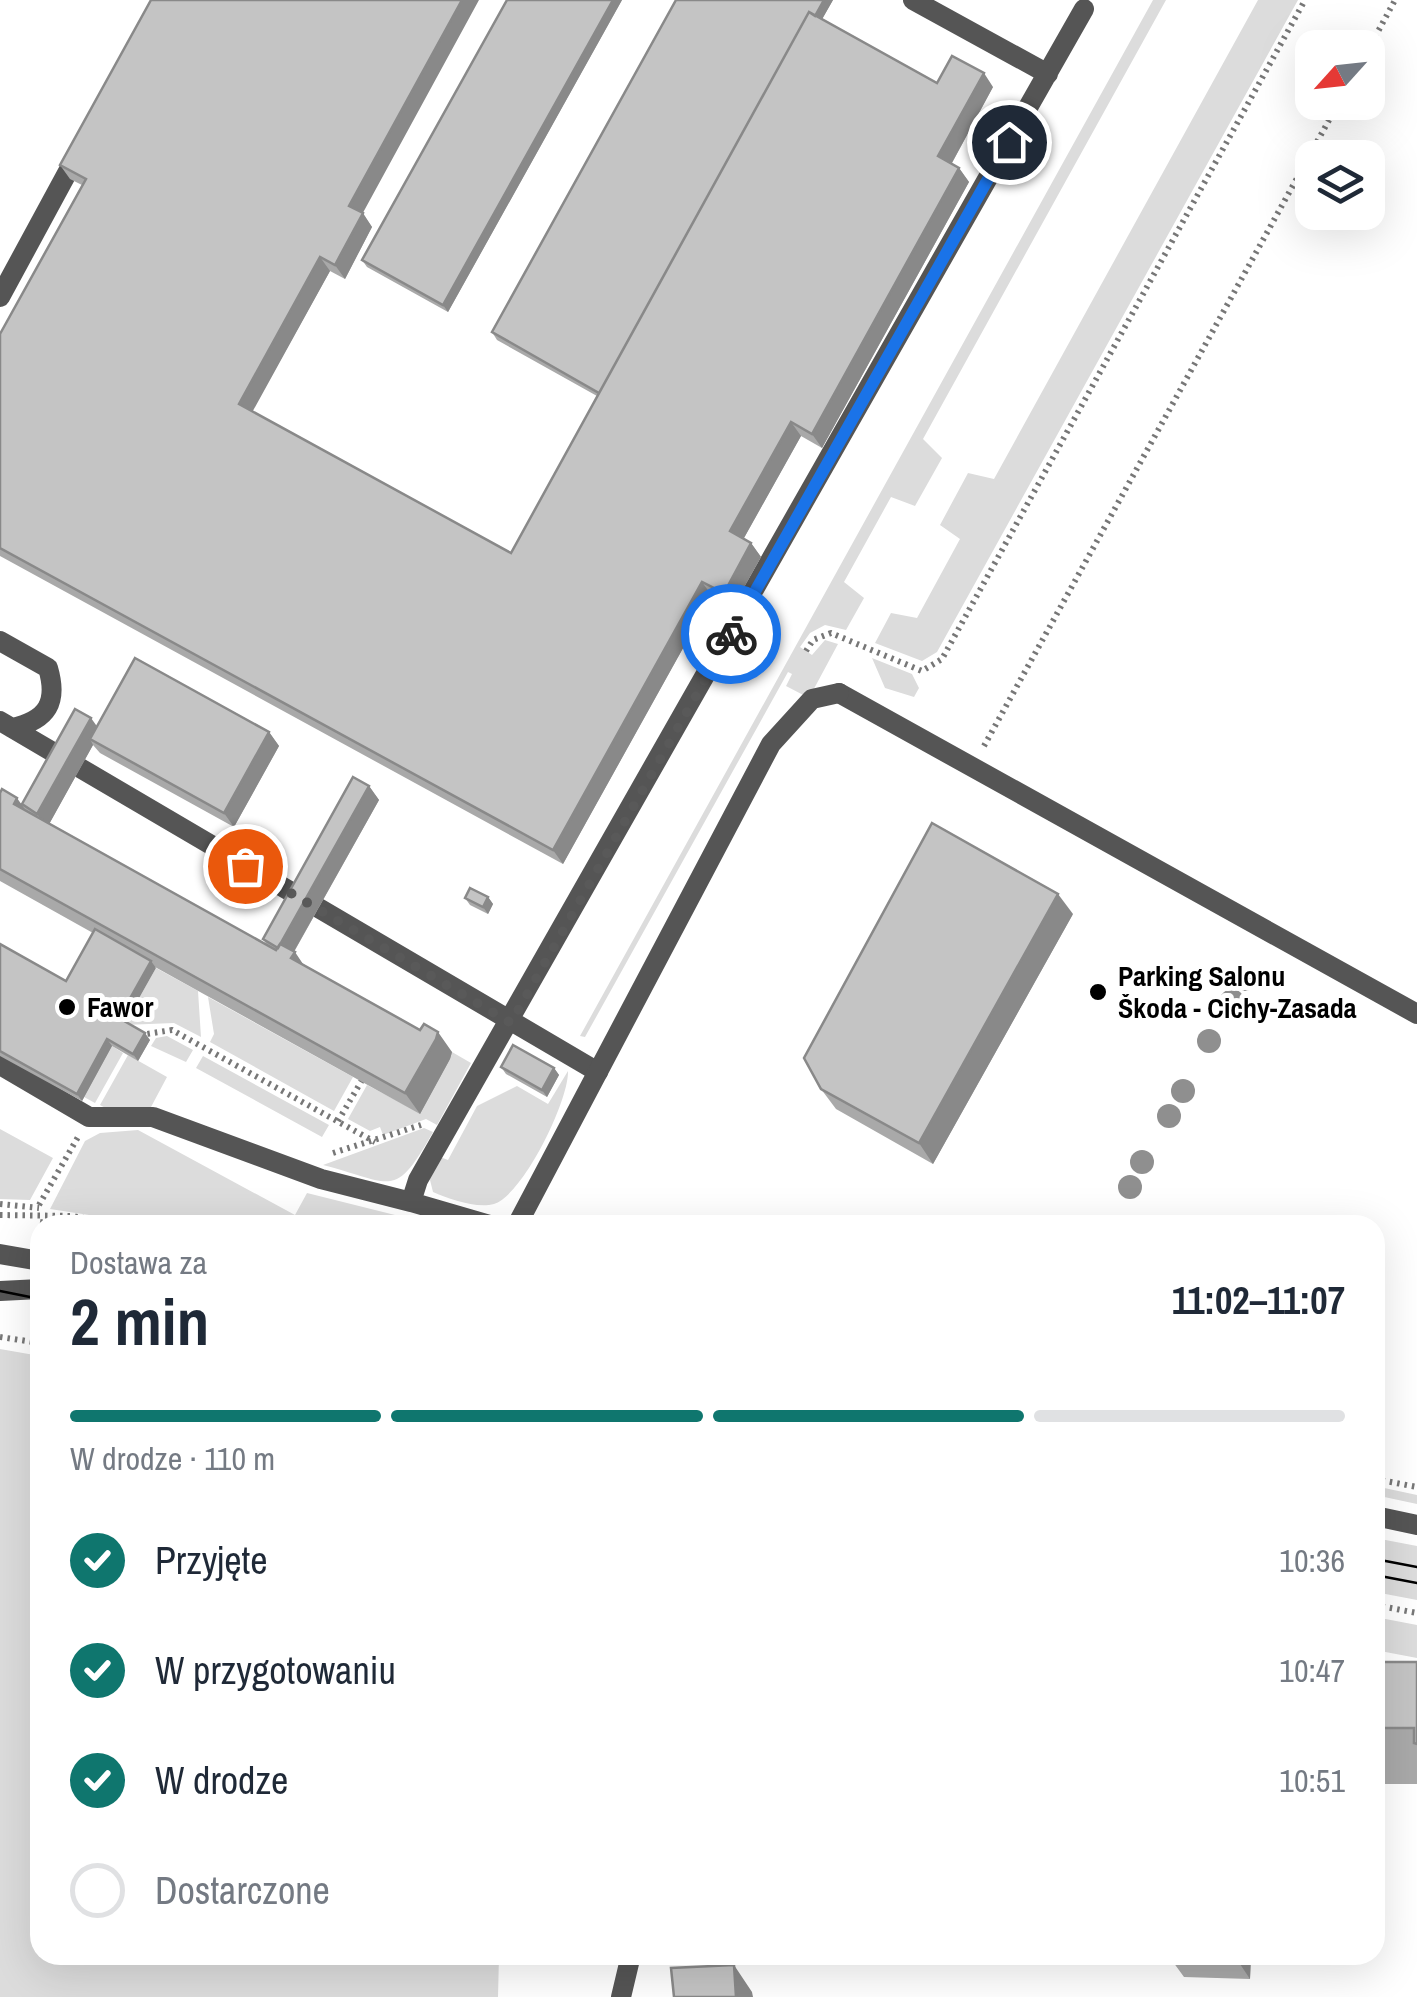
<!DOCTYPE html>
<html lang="pl">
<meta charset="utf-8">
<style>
:root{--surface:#fff;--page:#f2f2f3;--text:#1f2937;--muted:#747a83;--line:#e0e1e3;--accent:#0f766e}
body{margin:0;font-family:"Archivo Narrow",sans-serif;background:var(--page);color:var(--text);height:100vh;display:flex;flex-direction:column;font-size:38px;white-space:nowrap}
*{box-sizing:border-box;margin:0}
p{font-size:32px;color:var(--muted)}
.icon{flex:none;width:55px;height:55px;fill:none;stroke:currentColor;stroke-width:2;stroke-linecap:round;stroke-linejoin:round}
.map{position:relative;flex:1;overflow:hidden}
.side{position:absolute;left:30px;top:1215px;width:1355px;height:750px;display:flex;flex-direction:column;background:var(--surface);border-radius:30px;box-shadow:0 10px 40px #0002}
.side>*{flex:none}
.needle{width:65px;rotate:243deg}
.controls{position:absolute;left:1295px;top:30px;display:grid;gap:20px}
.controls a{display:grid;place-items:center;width:90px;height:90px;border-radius:20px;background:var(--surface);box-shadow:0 10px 40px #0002;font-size:50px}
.pin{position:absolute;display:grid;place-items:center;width:85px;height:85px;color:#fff;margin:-42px;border:5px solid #fff;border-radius:50%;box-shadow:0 2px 10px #0007}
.courier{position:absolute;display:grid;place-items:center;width:100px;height:100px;margin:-50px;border:8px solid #1a73e8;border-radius:50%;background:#fff;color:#222;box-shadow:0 2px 12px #0007}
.overview em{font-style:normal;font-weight:800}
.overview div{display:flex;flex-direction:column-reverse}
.overview{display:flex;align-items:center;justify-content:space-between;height:170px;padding:0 40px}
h1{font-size:65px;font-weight:800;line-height:75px}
.bar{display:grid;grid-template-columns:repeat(4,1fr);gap:15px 10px;align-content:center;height:120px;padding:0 40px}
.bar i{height:12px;border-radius:8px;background:var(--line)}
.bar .on{background:var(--accent)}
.bar p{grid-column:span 4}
ol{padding:0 40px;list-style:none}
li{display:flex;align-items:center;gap:30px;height:110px}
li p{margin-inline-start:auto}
li .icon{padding:10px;border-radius:50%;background:var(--accent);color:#fff;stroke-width:4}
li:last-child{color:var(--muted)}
li i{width:55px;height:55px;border:5px solid var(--line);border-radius:50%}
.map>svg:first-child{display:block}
.green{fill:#dcdcdc}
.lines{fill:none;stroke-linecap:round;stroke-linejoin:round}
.path{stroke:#777;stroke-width:6;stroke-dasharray:2.5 5;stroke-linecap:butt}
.service{stroke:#555;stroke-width:20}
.minor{stroke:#555;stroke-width:20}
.tram{stroke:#000;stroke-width:2.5}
.tree{fill:#8f8f8f}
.wall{fill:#a9a9a9}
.shaded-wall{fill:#898989}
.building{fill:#c4c4c4;stroke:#898989;stroke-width:2.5}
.done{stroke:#595959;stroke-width:10;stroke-dasharray:0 18}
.route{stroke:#1a73e8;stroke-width:12}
.poi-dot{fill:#000;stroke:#fff;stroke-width:4}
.labels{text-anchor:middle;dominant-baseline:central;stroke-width:10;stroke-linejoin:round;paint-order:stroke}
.poi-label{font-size:28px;font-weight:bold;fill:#000;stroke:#fff;text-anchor:start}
</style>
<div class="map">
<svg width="1417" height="1997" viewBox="0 0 1417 1997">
<rect width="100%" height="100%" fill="#fff"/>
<path class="green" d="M1153 0H1166L923 439 942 458 915 506 891 497 844 582 864 598 846 630 825 625 810 633 800 647 812 655 825 640 838 644 809 698 786 686 792 674 788 672 585 1037 580 1036Z
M1258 0H1298L937 652 922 661 875 643 891 613 917 618 960 539 940 525 968 473 994 479Z
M872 658 912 674 919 688 914 697 885 688Z
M156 968 198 991 201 1037 174 1023 124 1025Z
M208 997 353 1077 334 1111 210 1042 214 1034Z
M167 1036 193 1050 186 1062 151 1046 156 1038Z
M112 1046 123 1053 95 1103 84 1097Z
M452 1052 471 1063 437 1125 426 1119 383 1135 380 1127 370 1131 348 1119 367 1085 420 1113Z
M128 1055 167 1077 151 1107 111 1111 100 1105Z
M203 1056 329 1125 322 1137 196 1068Z
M568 1071C569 1100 524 1194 494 1204 477 1209 449 1199 433 1192L429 1176 440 1157 448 1160 477 1106 517 1086 548 1104Z
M424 1128 433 1132C394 1201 393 1183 323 1165Z
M0 1129 53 1158 30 1200 0 1199Z
M138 1130 295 1215 307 1193 435 1225H154L50 1209 85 1141 100 1133Z
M0 1349 40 1356V1955H499L498 1997H0Z
M1375 1486 1417 1495V1504L1375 1495Z
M1375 1538 1417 1546V1600L1375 1592Z
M1375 1617 1417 1625V1658L1375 1650Z"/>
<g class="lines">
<path class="path" d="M1368 50 1395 0
M806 651 813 640 831 633 922 671 942 659 1305 0
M984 746 1339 102
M140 1035 172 1030 375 1142
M338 1121 365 1075
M333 1153 421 1125
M0 1204 39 1208
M39 1205 78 1137
M0 1215 73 1216 121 1225
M40 1222 56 1225
M0 1337 40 1343
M1375 1479 1417 1487
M1375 1605 1417 1613"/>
<path class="service" d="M913 0 1048 74
M0 297 78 153
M0 641 48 668C58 702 48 720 12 728
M839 693 1417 1014
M0 721 598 1072
M0 1065 89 1117H153L321 1179 411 1202
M490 1225 411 1202 418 1180 1084 9"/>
<path class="minor" d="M517 1225 771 744 812 699 839 693
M0 1254 40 1261
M0 1291 40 1289
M1375 1516 1417 1525
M621 1997 631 1955"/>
<path class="tram" d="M0 1291 40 1299
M1375 1559 1417 1567
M1375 1575 1417 1583"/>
</g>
<g class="tree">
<circle cx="1245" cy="979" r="12"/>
<circle cx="1232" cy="1001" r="12"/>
<circle cx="1209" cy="1041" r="12"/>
<circle cx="1183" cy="1091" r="12"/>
<circle cx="1169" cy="1116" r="12"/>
<circle cx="1142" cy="1162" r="12"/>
<circle cx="1130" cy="1187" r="12"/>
</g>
<path class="wall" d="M507 0H622L448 312 367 267 362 260Z
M676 0H833L822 19 937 83 993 87 952 163 959 168 969 182 822 448 801 436 744 538 751 543 761 557 733 607 712 596 563 864 0 556V334L82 185 70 179 60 165 362 213 372 227 345 279 330 271 252 411 511 553 597 396 497 340 492 332Z
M97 726 269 732 279 746 234 827 100 753 93 745 49 824 267 945 263 939 369 786 379 800 294 952 304 966 452 1052 450 1059 420 1114 155 967 126 1022 150 1040 138 1061 112 1046 82 1101 0 1056V944L66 981 93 933 0 881V793L22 804Z
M488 897 493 904 488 914 470 905 465 898Z
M1073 914 933 1164 836 1109 821 1089Z
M501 1067 554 1068 559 1075 547 1097 506 1074Z
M1375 1662 1417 1663V1784H1375Z
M1168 1955H1251L1250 1979 1184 1977Z"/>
<path class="shaded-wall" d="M462 0H479L359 220 349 206Z
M613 0H622L448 312 443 305Z
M824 0H833L606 401Z
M984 73 993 87 948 170 938 156Z
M959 168 969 182 822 448 812 434Z
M363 213 372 227 345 279 335 265Z
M320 257 330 271 249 418 239 404Z
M791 422 801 436 740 545 730 531Z
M751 543 761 557 733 607 724 593Z
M702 582 712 596 563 864 553 850Z
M91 718 101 732 90 739 93 745 47 828 37 814Z
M269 732 279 746 234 827 224 813Z
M369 786 379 800 288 962 278 948Z
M17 798 31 818 14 804Z
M1058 894 1073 914 933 1164 919 1143Z
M488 897 493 904 488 914 483 907Z
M295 952 309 973 291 958Z
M151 961 156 968 124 1025 119 1018Z
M438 1032 452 1052 450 1059 420 1114 405 1093Z
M145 1033 150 1040 138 1061 133 1054Z
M107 1039 112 1046 82 1101 77 1094Z
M554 1068 559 1075 547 1097 542 1090Z
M1234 1955H1251L1250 1979Z
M734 1965 752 1992 753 1997H736Z"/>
<path class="building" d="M151 0H462L349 206 363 213 335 265 320 257 239 404 511 553 809 12 937 83 952 56 984 73 938 156 959 168 812 434 791 422 730 531 751 543 724 593 702 582 553 850 0 548V334L86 179 60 165Z
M507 0H613L443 305 362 260Z
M676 0H824L815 16 809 12 599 393 492 332Z
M135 658 269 732 224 813 90 739Z
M75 709 91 718 37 814 22 804Z
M353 777 369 786 278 948 263 939Z
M2 789 17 798 14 804 276 950 280 944 295 952 291 958 420 1030 424 1024 438 1032 436 1039 405 1093 0 869V793Z
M932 823 1058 894 919 1143 821 1089 804 1058Z
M470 888 488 897 483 907 465 898Z
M95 929 151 961 119 1018 145 1033 133 1054 107 1039 77 1094 0 1051V944L66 981Z
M513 1045 554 1068 542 1090 501 1067Z
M1375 1662H1417V1744L1414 1743V1728H1375Z
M734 1965 736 1997H674L671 1968Z"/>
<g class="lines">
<path class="done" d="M245 866 511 1023 731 634"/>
<path class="route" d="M731 634 1009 142"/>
</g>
<g class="poi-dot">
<circle cx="1098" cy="992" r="10"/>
<circle cx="67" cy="1007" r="10"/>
</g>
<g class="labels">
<g class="poi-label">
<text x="1118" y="976">Parking Salonu<tspan x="1118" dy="32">Škoda - Cichy-Zasada</tspan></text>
<text x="87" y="1007">Fawor</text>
</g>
</g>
</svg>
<div class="controls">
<a><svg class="needle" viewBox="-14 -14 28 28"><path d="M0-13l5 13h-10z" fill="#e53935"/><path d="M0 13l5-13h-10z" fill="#747a83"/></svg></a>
<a><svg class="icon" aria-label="layers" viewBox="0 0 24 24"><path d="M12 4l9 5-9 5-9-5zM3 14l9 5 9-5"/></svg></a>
</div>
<div class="pin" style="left:245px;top:866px;background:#ea580c"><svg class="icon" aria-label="bag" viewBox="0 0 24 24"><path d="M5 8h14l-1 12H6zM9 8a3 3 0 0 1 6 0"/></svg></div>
<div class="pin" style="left:1009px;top:142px;background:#1f2937"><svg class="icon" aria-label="home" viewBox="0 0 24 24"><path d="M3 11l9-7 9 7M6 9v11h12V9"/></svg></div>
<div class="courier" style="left:731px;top:634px"><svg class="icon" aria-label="bike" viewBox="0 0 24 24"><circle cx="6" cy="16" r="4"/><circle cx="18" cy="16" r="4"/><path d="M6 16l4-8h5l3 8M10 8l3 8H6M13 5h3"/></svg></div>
<section class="side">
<div class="overview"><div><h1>2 min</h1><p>Dostawa za</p></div><em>11:02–11:07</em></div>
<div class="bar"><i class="on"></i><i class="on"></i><i class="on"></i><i></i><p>W drodze · 110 m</p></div>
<ol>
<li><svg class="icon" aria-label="check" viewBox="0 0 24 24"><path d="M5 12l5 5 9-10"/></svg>Przyjęte<p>10:36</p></li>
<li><svg class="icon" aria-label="check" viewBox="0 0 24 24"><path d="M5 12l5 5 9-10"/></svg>W przygotowaniu<p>10:47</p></li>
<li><svg class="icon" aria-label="check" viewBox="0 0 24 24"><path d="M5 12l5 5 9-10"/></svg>W drodze<p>10:51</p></li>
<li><i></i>Dostarczone</li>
</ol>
</section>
</div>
